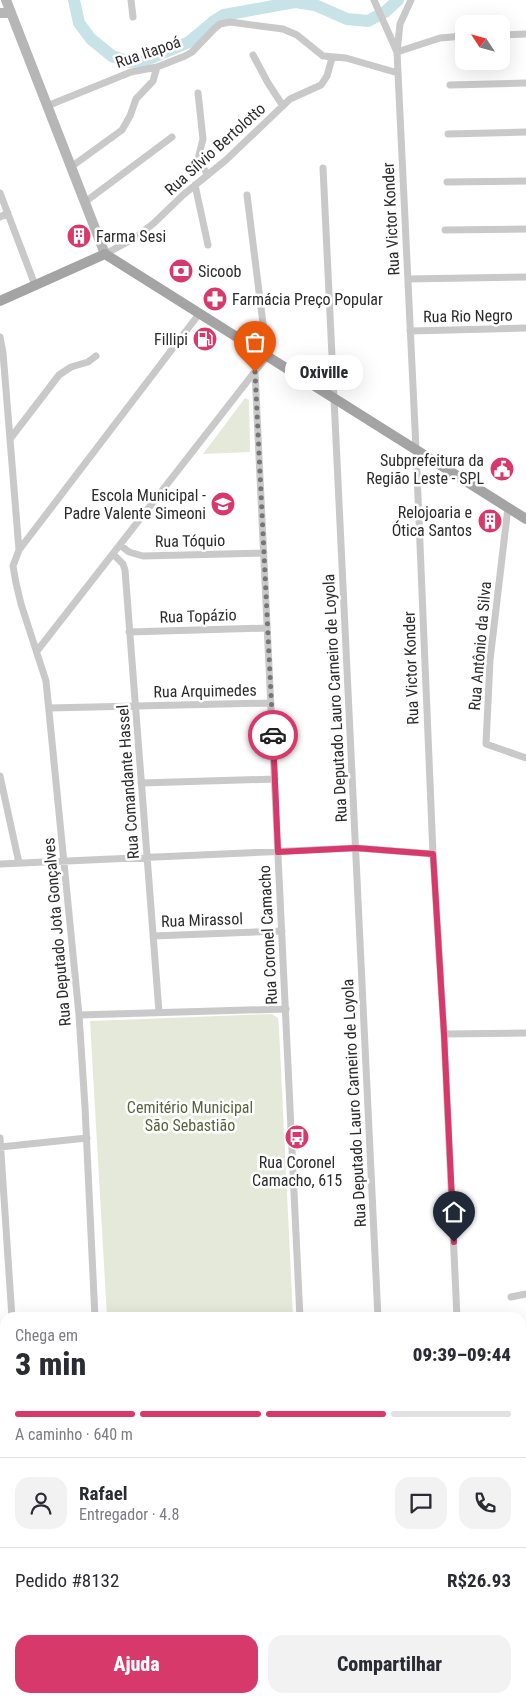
<!DOCTYPE html>
<html lang="pt">
<meta charset="utf-8">
<style>
:root{--surface:#fff;--page:#f2f2f3;--text:#2b2b33;--muted:#7c7c81;--line:#e1e1e2;--accent:#d7396b}
body{margin:0;font-family:"Roboto Condensed",sans-serif;background:var(--page);color:var(--text);height:100vh;display:flex;flex-direction:column;font-size:19px;white-space:nowrap}
*{box-sizing:border-box;margin:0}
p{font-size:16px;color:var(--muted)}
.icon{flex:none;width:28px;height:28px;fill:none;stroke:currentColor;stroke-width:2;stroke-linecap:round;stroke-linejoin:round}
.map{position:relative;flex:1;overflow:hidden}
.drawer{position:absolute;left:0px;top:1312px;width:526px;height:391px;display:flex;flex-direction:column;background:var(--surface);border-radius:15px 15px 0 0;box-shadow:0 5px 20px #0002}
.drawer>*{flex:none}
.needle{width:32px;rotate:306deg}
.controls{position:absolute;left:455px;top:15px;display:grid;gap:10px}
.controls a{display:grid;place-items:center;width:55px;height:55px;border-radius:10px;background:var(--surface);box-shadow:0 5px 20px #0002;font-size:25px}
.pin{position:absolute;display:grid;place-items:center;width:42px;height:42px;color:#fff;margin:-51px -21px;border-radius:50% 50% 50% 0;rotate:-45deg;box-shadow:0 0 5px #0007}
.pin .icon{rotate:45deg}
.courier{position:absolute;display:grid;place-items:center;width:50px;height:50px;margin:-25px;border:4px solid #d7396b;border-radius:50%;background:#fff;color:#222;box-shadow:0 1px 6px #0007}
.bubble{position:absolute;height:35px;border-radius:15px;background:var(--surface);box-shadow:0 5px 20px #0002;font-size:16px;font-weight:800;line-height:35px;text-align:center}
.headline em{font-style:normal;font-weight:800}
.headline div{display:flex;flex-direction:column-reverse}
.headline{display:flex;align-items:center;justify-content:space-between;height:85px;padding:0 15px}
h1{font-size:32px;font-weight:800;line-height:38px}
.bar{display:grid;grid-template-columns:repeat(4,1fr);gap:8px 5px;align-content:center;height:60px;padding:0 15px}
.bar i{height:6px;border-radius:4px;background:var(--line)}
.bar .on{background:var(--accent)}
.bar p{grid-column:span 4}
.line{display:flex;align-items:center;gap:12px;padding:0 15px;border-top:1px solid var(--line)}
.line div{flex:1}
.round{display:grid;place-items:center;flex:none;width:52px;height:52px;border-radius:15px;background:var(--page)}
.action{display:flex;gap:10px;margin-top:auto;padding:10px 15px}
.action a{flex:1;height:58px;border-radius:15px;background:var(--accent);color:#fff;font-size:20px;font-weight:800;line-height:58px;text-align:center}
.action a+a{background:var(--page);color:var(--text)}
.map>svg:first-child{display:block}
.green{fill:#e5e9da}
.lines{fill:none;stroke-linecap:round;stroke-linejoin:round}
.river{stroke:#c7e3e7;stroke-width:12}
.street{stroke:#c9c9c9;stroke-width:7}
.secondary{stroke:#b6b6b6;stroke-width:10}
.primary{stroke:#a4a4a4;stroke-width:10}
.done{stroke:#767676;stroke-width:5;stroke-dasharray:0 9}
.route{stroke:#d7396b;stroke-width:6}
.labels{text-anchor:middle;dominant-baseline:central;stroke-width:5;stroke-linejoin:round;paint-order:stroke}
.street-label{font-size:16px;fill:#2c2c2c;stroke:#fff}
.poi-label{font-size:16px;fill:#2c2c2c;stroke:#fff;text-anchor:end}
.park-label{font-size:16px;fill:#58633d;stroke:#fff}
</style>
<div class="map">
<svg width="526" height="1703" viewBox="0 0 526 1703">
<rect width="100%" height="100%" fill="#fff"/>
<path class="green" d="M245 398 249 400 250 452 203 454Z
M272 1014 278 1018 279 1029 293 1317H107L90 1021Z"/>
<g class="lines">
<path class="river" d="M74 0 79 23 91 39 112 56 129 62 144 61 189 42 214 21 224 15 295 2 315 5 347 19 368 21 385 12 398 0"/>
<path class="street" d="M131 0 133 17
M374 0 397 52 416 449 433 854 444 1034 457 1318
M411 0 400 24 397 52 440 38 464 36
M501 35 526 34
M253 55 268 83 283 106
M450 85 526 83
M198 93 203 139 198 159 208 175
M47 106 131 72 157 67 185 56 192 52 214 29 220 24 230 22 283 29 297 35 323 56 346 58 398 73
M448 134 526 132
M71 167 122 130 130 116 136 99 153 81 157 67
M323 168 378 1318
M447 182 526 181
M195 185 208 245
M0 193 35 285
M85 202 172 137
M0 217 8 213
M445 230 526 229
M105 254 135 238 154 223 183 195 226 160 290 99 321 85 327 76 332 58
M408 279 526 277
M410 331 526 328
M0 337 3 353 19 550
M255 372 300 1318
M10 439 59 375 71 367 88 362 96 356
M508 507 490 660 486 744 526 758
M120 545 129 552 143 556 264 553
M113 554 123 564 125 570 159 1012
M129 632 267 628
M37 651 267 356 247 195
M49 708 271 703
M0 776 19 863
M141 783 275 779
M0 864 356 848 433 854
M153 936 282 931
M79 1015 286 1009
M444 1034 526 1033
M0 1138 12 1318
M0 1147 87 1138
M511 1297 526 1294
M95 1318 85 1107 79 1015 46 681 21 604 16 583 13 566 19 550 199 314
M0 1454 5 1453
M521 1572 526 1571
M0 1605 5 1604
M521 1673H526
M122 1699V1703
M228 1699 229 1703
M319 1699V1703
M0 1703 69 1699"/>
<path class="secondary" d="M6 0 105 254
M0 13H11"/>
<path class="primary" d="M0 301 105 254 526 519
M521 1467H526
M0 1505H5"/>
</g>
<g class="lines">
<path class="done" d="M255 372 273 735"/>
<path class="route" d="M273 735 278 852 356 848 433 854 444 1034 454 1242"/>
</g>
<defs>
<symbol id="building-disc" viewBox="-11 -11 22 22"><circle r="9.5" fill="#d7396b" stroke="#fff"/><path d="M-4-6H4V6H1V3H-1V6H-4ZM-2.5-4.3h1.7v1.8h-1.7ZM.8-4.3h1.7v1.8H.8ZM-2.5-1h1.7V.8h-1.7ZM.8-1h1.7V.8H.8Z" fill="#fff"/></symbol>
<symbol id="bank-disc" viewBox="-11 -11 22 22"><circle r="9.5" fill="#d7396b" stroke="#fff"/><path d="M-6-4H6V4H-6ZM0-2.3a2.3 2.3 0 1 0 0 4.6a2.3 2.3 0 1 0 0-4.6Z" fill="#fff"/></symbol>
<symbol id="pharmacy-disc" viewBox="-11 -11 22 22"><circle r="9.5" fill="#d7396b" stroke="#fff"/><path d="M-2-6h4v4h4v4h-4v4h-4v-4h-4v-4h4Z" fill="#fff"/></symbol>
<symbol id="fuel-disc" viewBox="-11 -11 22 22"><circle r="9.5" fill="#d7396b" stroke="#fff"/><path d="M-5.5-6h7V0h2V4h1.3V-2.5L3-4.5l.8-.8L6-3V5H2.5V1h-1V6h-7ZM-4.2-4.7v3.2H.2V-4.7Z" fill="#fff"/></symbol>
<symbol id="civic-disc" viewBox="-11 -11 22 22"><circle r="9.5" fill="#d7396b" stroke="#fff"/><path d="M-.6-6.5H3V-4.5H.6V-3L4-1V1h2V6H-6V1h2V-1L-.6-3ZM-1.2 2.5V6h2.4V2.5Z" fill="#fff"/></symbol>
<symbol id="school-disc" viewBox="-11 -11 22 22"><circle r="9.5" fill="#d7396b" stroke="#fff"/><path d="M0-5L7-2L0 1L-7-2ZM-4 1L0 2.5L4 1V4Q0 6-4 4Z" fill="#fff"/></symbol>
<symbol id="bus-disc" viewBox="-11 -11 22 22"><circle r="9.5" fill="#d7396b" stroke="#fff"/><path d="M-5-6H5V4H4V6H2V4H-2V6H-4V4H-5ZM-3.5-4V0h7V-4ZM-3.5 1.2v1.5H-2V1.2ZM2 1.2v1.5H3.5V1.2Z" fill="#fff"/></symbol>
</defs>
<g fill-rule="evenodd">
<use href="#building-disc" x="65" y="222" width="28" height="28"/>
<use href="#bank-disc" x="167" y="257" width="28" height="28"/>
<use href="#pharmacy-disc" x="201" y="285" width="28" height="28"/>
<use href="#fuel-disc" x="191" y="325" width="28" height="28"/>
<use href="#civic-disc" x="488" y="455" width="28" height="28"/>
<use href="#school-disc" x="209" y="490" width="28" height="28"/>
<use href="#building-disc" x="476" y="507" width="28" height="28"/>
<use href="#bus-disc" x="283" y="1123" width="28" height="28"/>
</g>
<g class="labels">
<g class="street-label">
<text transform="translate(148 52) rotate(-19)">Rua Itapoá</text>
<text transform="translate(215 149) rotate(-42)">Rua Sílvio Bertolotto</text>
<text transform="translate(391 219) rotate(-93)">Rua Victor Konder</text>
<text transform="translate(468 316) rotate(-1)">Rua Rio Negro</text>
<text transform="translate(190 541) rotate(-1)">Rua Tóquio</text>
<text transform="translate(198 616) rotate(-2)">Rua Topázio</text>
<text transform="translate(480 646) rotate(-85)">Rua Antônio da Silva</text>
<text transform="translate(411 668) rotate(-92)">Rua Victor Konder</text>
<text transform="translate(205 691) rotate(-1)">Rua Arquimedes</text>
<text transform="translate(335 698) rotate(-93)">Rua Deputado Lauro Carneiro de Loyola</text>
<text transform="translate(128 782) rotate(-94)">Rua Comandante Hassel</text>
<text transform="translate(202 920) rotate(-2)">Rua Mirassol</text>
<text transform="translate(57 932) rotate(-95)">Rua Deputado Jota Gonçalves</text>
<text transform="translate(268 935) rotate(-93)">Rua Coronel Camacho</text>
<text transform="translate(354 1103) rotate(-93)">Rua Deputado Lauro Carneiro de Loyola</text>
</g>
<g class="poi-label">
<text x="96" y="236" text-anchor="start">Farma Sesi</text>
<text x="198" y="271" text-anchor="start">Sicoob</text>
<text x="232" y="299" text-anchor="start">Farmácia Preço Popular</text>
<text x="188" y="339">Fillipi</text>
<text x="484" y="460">Subprefeitura da<tspan x="484" dy="18">Região Leste - SPL</tspan></text>
<text x="206" y="495">Escola Municipal -<tspan x="206" dy="18">Padre Valente Simeoni</tspan></text>
<text x="472" y="512">Relojoaria e<tspan x="472" dy="18">Ótica Santos</tspan></text>
<text x="297" y="1162" text-anchor="middle">Rua Coronel<tspan x="297" dy="18">Camacho, 615</tspan></text>
</g>
<g class="park-label">
<text x="190" y="1107">Cemitério Municipal<tspan x="190" dy="18">São Sebastião</tspan></text>
</g>
</g>
</svg>
<div class="controls">
<a><svg class="needle" viewBox="-14 -14 28 28"><path d="M0-13l5 13h-10z" fill="#e53935"/><path d="M0 13l5-13h-10z" fill="#7c7c81"/></svg></a>
</div>
<div class="pin" style="left:255px;top:372px;background:#ea580c"><svg class="icon" aria-label="bag" viewBox="0 0 24 24"><path d="M5 8h14l-1 12H6zM9 8a3 3 0 0 1 6 0"/></svg></div>
<div class="pin" style="left:454px;top:1242px;background:#1f2937"><svg class="icon" aria-label="home" viewBox="0 0 24 24"><path d="M3 11l9-7 9 7M6 9v11h12V9"/></svg></div>
<div class="courier" style="left:273px;top:735px"><svg class="icon" aria-label="car" viewBox="0 0 24 24"><path d="M5 17H2v-5l4-1 3-4h7l3 4 3 1v5h-3M9 17h6M6 11h13"/><circle cx="7" cy="17" r="2"/><circle cx="17" cy="17" r="2"/></svg></div>
<div class="bubble" style="left:285px;top:355px;width:78px">Oxiville</div>
<section class="drawer">
<div class="headline"><div><h1>3 min</h1><p>Chega em</p></div><em>09:39–09:44</em></div>
<div class="bar"><i class="on"></i><i class="on"></i><i class="on"></i><i></i><p>A caminho · 640 m</p></div>
<div class="line" style="height:90px"><a class="round"><svg class="icon" aria-label="person" viewBox="0 0 24 24"><circle cx="12" cy="8" r="4"/><path d="M4 21q1-7 8-7t8 7"/></svg></a><div><b>Rafael</b><p>Entregador · 4.8</p></div><a class="round"><svg class="icon" aria-label="chat" viewBox="0 0 24 24"><path d="M4 5h16v11H9l-5 4z"/></svg></a><a class="round"><svg class="icon" aria-label="phone" viewBox="0 0 24 24"><path d="M5 4h4l2 5-3 2q2 4 5 5l2-3 5 2v4C11 20 4 13 5 4z"/></svg></a></div>
<div class="line" style="height:65px"><div>Pedido #8132</div><b>R$26.93</b></div>
<div class="action"><a>Ajuda</a><a>Compartilhar</a></div>
</section>
</div>
